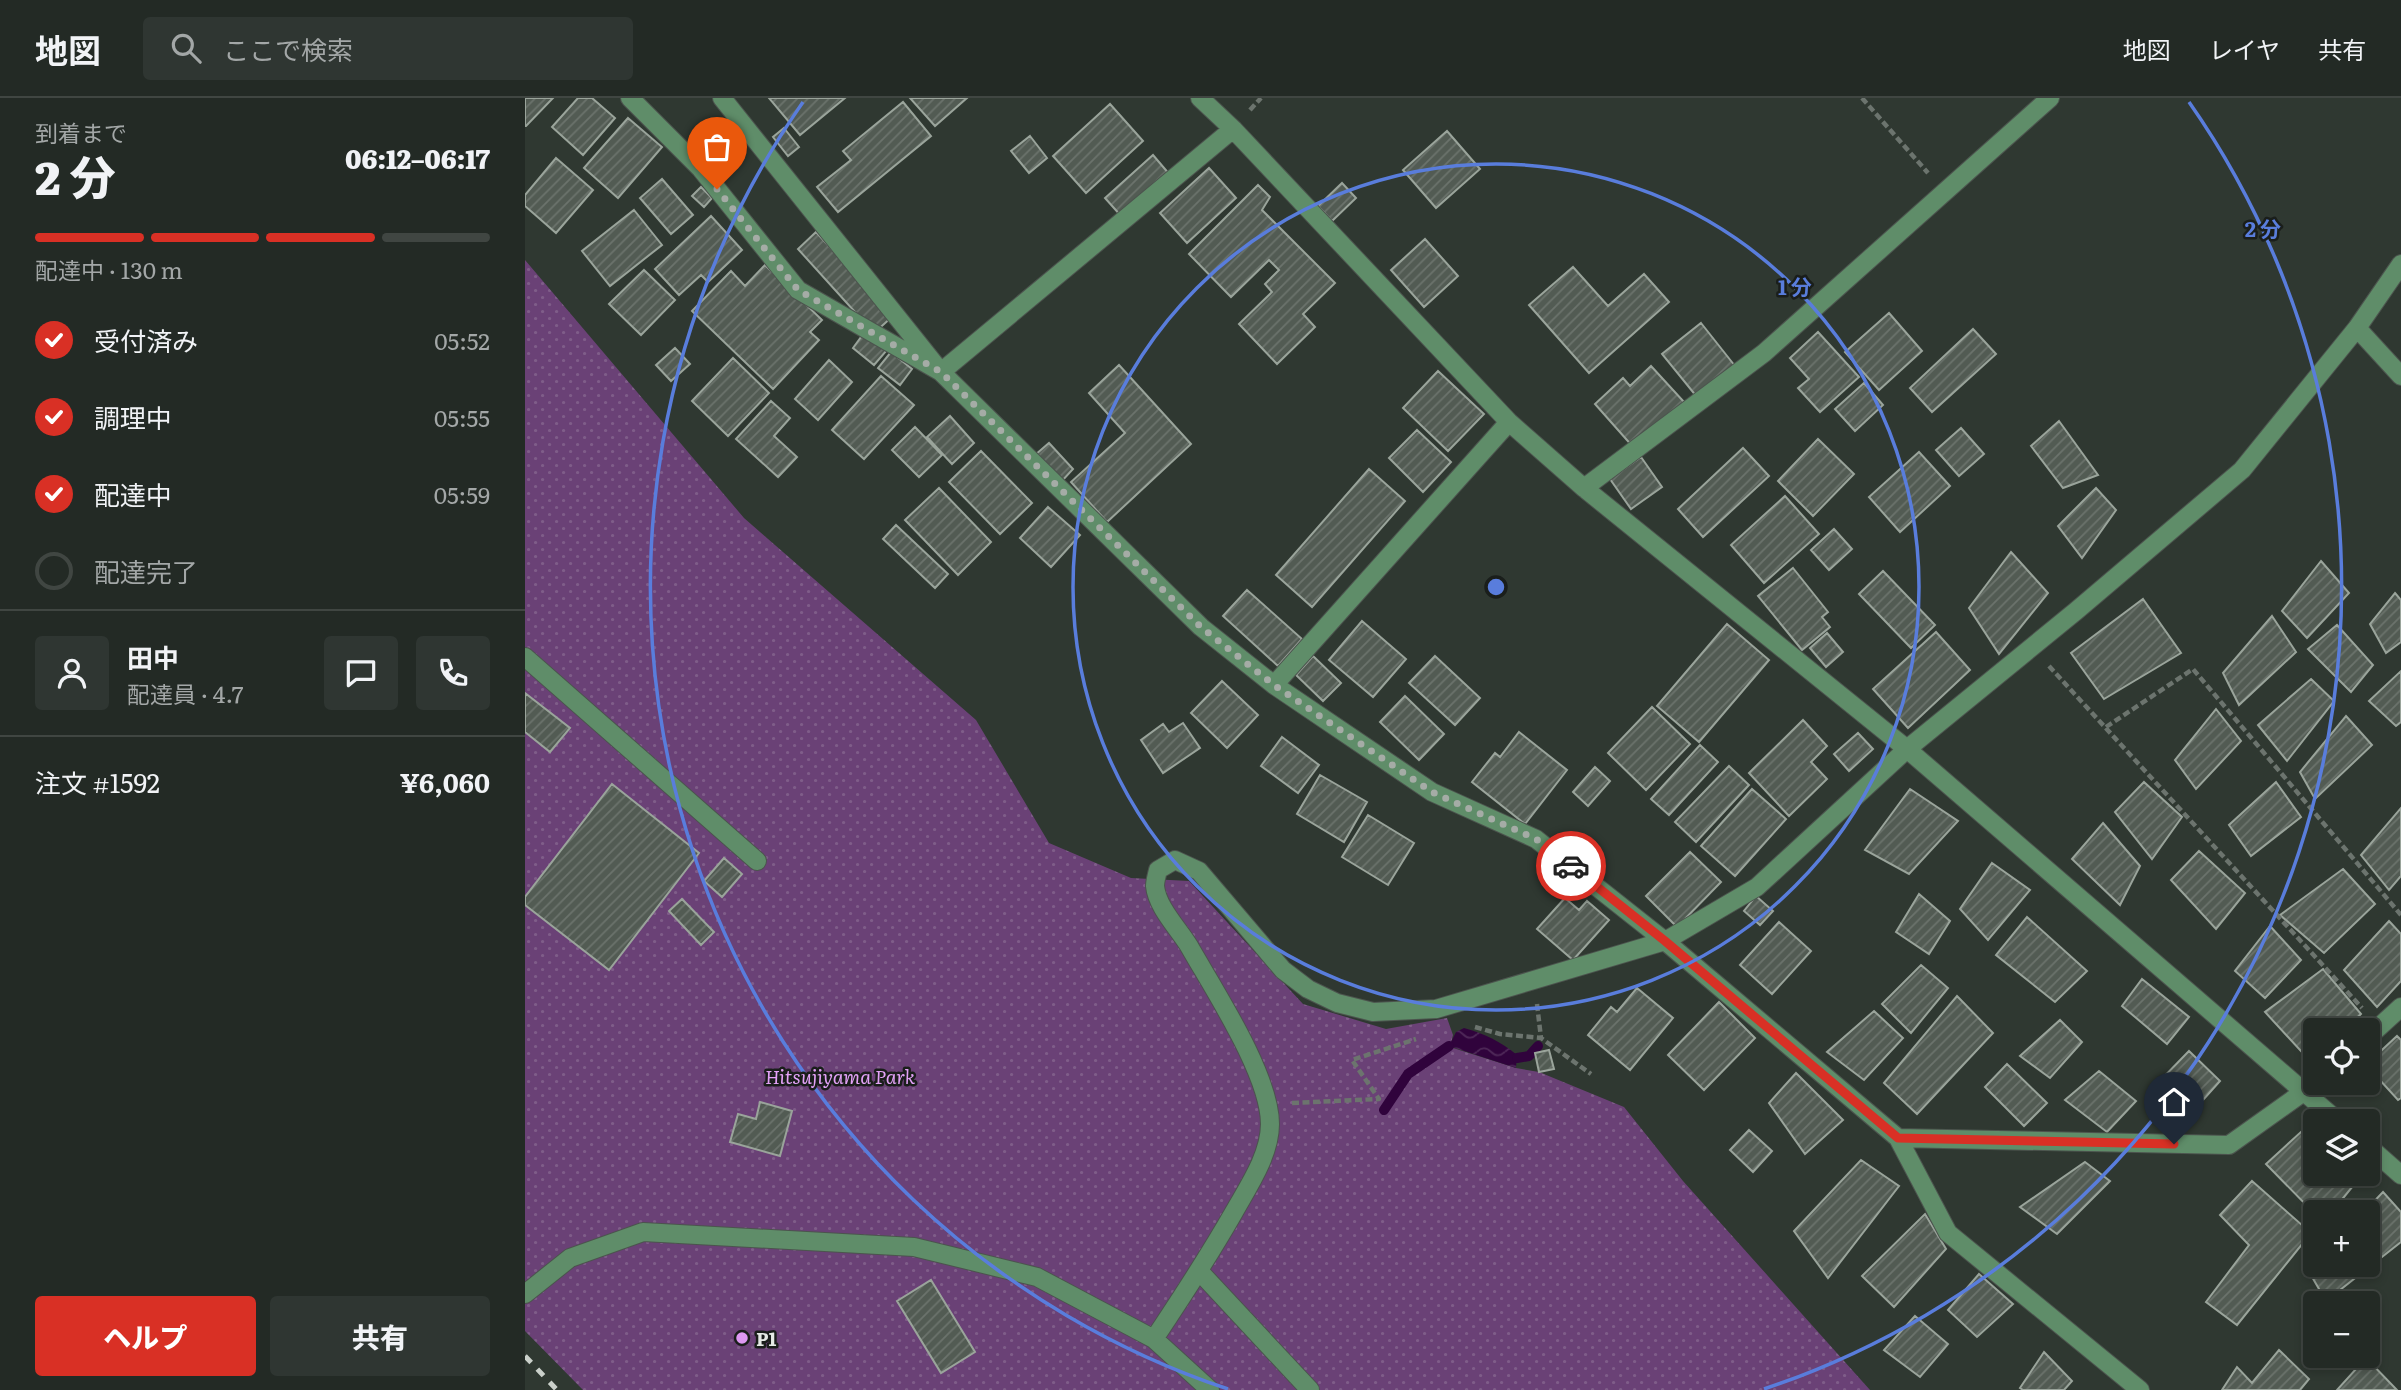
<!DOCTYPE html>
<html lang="ja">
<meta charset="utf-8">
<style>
:root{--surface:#232a25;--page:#2f3632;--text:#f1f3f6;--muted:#a3a7a7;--line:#404642;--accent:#d93025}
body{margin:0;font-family:Literata,"Noto Sans JP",serif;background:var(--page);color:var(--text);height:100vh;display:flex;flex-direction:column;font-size:26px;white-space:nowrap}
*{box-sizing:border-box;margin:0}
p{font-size:23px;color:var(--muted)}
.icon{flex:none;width:38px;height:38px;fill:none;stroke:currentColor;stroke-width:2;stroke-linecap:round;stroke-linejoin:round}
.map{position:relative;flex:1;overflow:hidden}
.side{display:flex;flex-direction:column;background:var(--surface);width:525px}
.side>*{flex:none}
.controls{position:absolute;left:1778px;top:920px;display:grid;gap:14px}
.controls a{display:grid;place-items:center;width:77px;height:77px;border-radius:7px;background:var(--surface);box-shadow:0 4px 10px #0003,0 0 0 2px var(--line);font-size:35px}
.pin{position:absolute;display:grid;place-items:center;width:60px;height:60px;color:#fff;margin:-72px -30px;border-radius:50% 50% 50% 0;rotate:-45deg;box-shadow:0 0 7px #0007}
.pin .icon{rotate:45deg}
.courier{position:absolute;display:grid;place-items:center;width:70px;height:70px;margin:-35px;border:5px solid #d93025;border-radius:50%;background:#fff;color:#222;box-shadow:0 2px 9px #0007}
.overview em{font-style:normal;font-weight:800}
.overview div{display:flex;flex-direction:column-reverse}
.overview{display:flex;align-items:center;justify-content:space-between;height:119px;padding:0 35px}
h1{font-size:46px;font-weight:800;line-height:52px}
.bar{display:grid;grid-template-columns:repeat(4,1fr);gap:10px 7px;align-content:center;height:84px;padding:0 35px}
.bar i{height:9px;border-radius:5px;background:var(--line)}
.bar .current{background:var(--accent)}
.bar p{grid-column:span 4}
.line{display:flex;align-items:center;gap:18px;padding:0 35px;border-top:2px solid var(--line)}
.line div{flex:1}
.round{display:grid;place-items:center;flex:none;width:74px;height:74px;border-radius:7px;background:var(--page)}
ol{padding:0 35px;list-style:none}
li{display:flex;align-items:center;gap:21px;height:77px}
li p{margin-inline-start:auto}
li .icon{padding:7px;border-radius:50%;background:var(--accent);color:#fff;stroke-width:4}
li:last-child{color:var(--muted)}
li i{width:38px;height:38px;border:4px solid var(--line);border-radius:50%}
.cta{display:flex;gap:14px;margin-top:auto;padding:14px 35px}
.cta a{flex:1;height:80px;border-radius:7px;background:var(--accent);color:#fff;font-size:28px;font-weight:800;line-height:80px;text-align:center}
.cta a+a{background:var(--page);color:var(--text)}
header{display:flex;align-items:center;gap:42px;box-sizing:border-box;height:98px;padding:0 35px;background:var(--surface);border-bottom:2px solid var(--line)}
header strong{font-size:33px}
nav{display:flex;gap:38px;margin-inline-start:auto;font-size:24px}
.search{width:490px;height:63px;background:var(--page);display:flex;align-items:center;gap:18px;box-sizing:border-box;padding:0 24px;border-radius:7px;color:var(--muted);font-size:26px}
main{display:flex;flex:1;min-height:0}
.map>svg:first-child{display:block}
.park{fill:url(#park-dots)}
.water{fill:url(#water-waves)}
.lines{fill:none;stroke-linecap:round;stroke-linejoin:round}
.stream{stroke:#30033c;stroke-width:10}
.building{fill:url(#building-hatch);stroke:#9aa49b;stroke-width:2}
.minor-casing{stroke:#4c544e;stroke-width:20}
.path{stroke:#6c746e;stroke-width:4.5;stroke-dasharray:7 3.5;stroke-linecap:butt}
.minor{stroke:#5f8d69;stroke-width:18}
.rail{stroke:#cad0ca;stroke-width:5;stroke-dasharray:9 9;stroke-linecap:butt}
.done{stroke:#a5aca6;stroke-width:7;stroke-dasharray:0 12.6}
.route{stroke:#d93025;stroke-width:9}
.ring{fill:none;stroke:#597ddc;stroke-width:3.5}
.poi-dot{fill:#de98f2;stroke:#1a1e1b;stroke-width:2.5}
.labels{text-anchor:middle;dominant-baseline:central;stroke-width:5;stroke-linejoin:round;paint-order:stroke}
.park-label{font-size:19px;font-style:italic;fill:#e3a2f7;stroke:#1a1e1b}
.poi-label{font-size:19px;font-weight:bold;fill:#e5eae5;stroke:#1a1e1b;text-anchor:start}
.centre{fill:#597ddc;stroke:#1a1e1b;stroke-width:3.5}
.ring-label{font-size:21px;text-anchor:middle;font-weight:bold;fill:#597ddc;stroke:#1a1e1b;stroke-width:5;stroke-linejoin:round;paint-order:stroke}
</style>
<header>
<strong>地図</strong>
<div class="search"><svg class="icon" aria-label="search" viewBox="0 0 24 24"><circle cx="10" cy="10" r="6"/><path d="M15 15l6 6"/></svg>ここで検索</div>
<nav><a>地図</a><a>レイヤ</a><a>共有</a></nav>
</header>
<main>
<section class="side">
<div class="overview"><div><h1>2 分</h1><p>到着まで</p></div><em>06:12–06:17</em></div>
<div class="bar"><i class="current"></i><i class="current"></i><i class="current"></i><i></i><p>配達中 · 130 m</p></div>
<ol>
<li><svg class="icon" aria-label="check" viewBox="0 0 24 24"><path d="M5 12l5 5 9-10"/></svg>受付済み<p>05:52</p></li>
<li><svg class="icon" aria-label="check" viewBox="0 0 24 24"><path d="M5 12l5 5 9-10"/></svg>調理中<p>05:55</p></li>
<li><svg class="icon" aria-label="check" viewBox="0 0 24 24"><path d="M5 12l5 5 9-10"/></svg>配達中<p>05:59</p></li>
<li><i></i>配達完了</li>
</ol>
<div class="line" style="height:126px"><a class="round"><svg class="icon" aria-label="person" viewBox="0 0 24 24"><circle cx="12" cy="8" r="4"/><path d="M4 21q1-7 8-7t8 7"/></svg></a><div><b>田中</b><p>配達員 · 4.7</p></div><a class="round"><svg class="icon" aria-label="chat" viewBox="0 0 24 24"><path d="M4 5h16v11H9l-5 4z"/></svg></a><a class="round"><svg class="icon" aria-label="phone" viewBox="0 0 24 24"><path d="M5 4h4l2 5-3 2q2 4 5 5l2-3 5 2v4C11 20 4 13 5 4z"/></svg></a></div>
<div class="line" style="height:91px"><div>注文 #1592</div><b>¥6,060</b></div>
<div class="cta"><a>ヘルプ</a><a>共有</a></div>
</section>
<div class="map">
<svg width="1876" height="1292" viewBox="0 0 1876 1292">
<defs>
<pattern id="park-dots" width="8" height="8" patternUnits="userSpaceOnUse" patternTransform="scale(1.75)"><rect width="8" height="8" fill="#6a4176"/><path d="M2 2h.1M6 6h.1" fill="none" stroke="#7f5d89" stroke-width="1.8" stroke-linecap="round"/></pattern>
<pattern id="water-waves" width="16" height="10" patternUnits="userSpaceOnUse" patternTransform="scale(1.75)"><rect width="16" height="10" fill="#30033c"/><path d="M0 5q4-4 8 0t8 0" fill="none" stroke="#4e2858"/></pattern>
<pattern id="building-hatch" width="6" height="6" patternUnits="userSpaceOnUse" patternTransform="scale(1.75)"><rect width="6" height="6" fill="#525b53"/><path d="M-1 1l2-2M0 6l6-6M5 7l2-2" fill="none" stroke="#6b736c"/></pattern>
</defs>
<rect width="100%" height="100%" fill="#2f3831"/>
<path class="park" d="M0 162 219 420 451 622 524 745 606 780 664 783 778 906 861 931 922 920 928 937 925 949 991 970 1014 974 1099 1009 1158 1083 1345 1292H58L0 1233Z"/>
<path class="water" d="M939 930C960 936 975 943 992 957L991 970 924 948 931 934Z"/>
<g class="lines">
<path class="stream" d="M992 960 1004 958 1013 948
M859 1012 883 976 924 948"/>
</g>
<path class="building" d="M0 0H28L1 28H0Z
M53 0H67L90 20 58 57 27 29Z
M244 0H320L275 37Z
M385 0H442L410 28Z
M378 4 406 38 313 114 292 89 326 62 318 53Z
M585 6 618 43 561 95 528 58Z
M103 20 137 49 93 100 59 70Z
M259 30 274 49 263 58 248 39Z
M922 33 955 71 911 110 878 72Z
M505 38 522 60 504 75 486 53Z
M628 57 645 77 597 119 580 100Z
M31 60 68 92 31 135 0 108V97Z
M684 70 711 100 662 145 635 115Z
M137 81 168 117 146 136 115 100Z
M817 85 831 100 807 123 793 108Z
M733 87 745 99 737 112 810 185 778 216 790 229 752 266 714 226 747 194 740 186 754 172 744 162 706 199 664 156Z
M176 89 187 100 179 109 167 98Z
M109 112 137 147 85 188 57 153Z
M186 118 217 152 183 184 176 177 154 197 130 171Z
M291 134 368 218 349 235 273 151Z
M900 141 933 178 899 209 866 172Z
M240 167 297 222 285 234 294 242 248 291 167 213 206 173 220 188Z
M1048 169 1083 208 1119 176 1144 204 1064 275 1004 207Z
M119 172 150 202 116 237 84 206Z
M1364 215 1397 253 1354 292 1320 254Z
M1176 225 1210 268 1172 299 1137 256Z
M1448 231 1471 256 1407 314 1385 290Z
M1293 234 1334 279 1295 314 1273 290 1284 281 1265 260Z
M339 235 362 252 349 267 328 250Z
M150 250 165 266 146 283 131 267Z
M366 254 387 271 375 287 353 270Z
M208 260 244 295 203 338 167 303Z
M304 262 327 284 293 322 270 301Z
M594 267 666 346 582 424 546 384 600 335 564 295Z
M1126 268 1159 304 1109 350 1070 306 1098 280 1105 288Z
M913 273 959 316 923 353 878 310Z
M356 278 389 307 339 361 307 332Z
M1339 285 1358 307 1330 333 1310 311Z
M246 303 265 320 249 338 272 359 253 379 211 341Z
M425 318 449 345 427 366 402 339Z
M1534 323 1573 377 1538 390 1506 348Z
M390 329 417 357 394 379 367 352Z
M1436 330 1459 356 1434 378 1411 352Z
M892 332 926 364 898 394 864 360Z
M1293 341 1329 376 1288 418 1253 383Z
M524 345 548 371 536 384 510 357Z
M1218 350 1244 378 1178 439 1153 411Z
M456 353 507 405 475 436 424 384Z
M1394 354 1425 388 1375 434 1344 399Z
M1116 359 1137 389 1106 411 1085 381Z
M844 371 880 403 787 509 751 477Z
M414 390 466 444 433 477 380 422Z
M1571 390 1591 412 1557 460 1533 428Z
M1260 398 1294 436 1239 485 1206 447Z
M523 409 555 437 526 469 495 440Z
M371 427 423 476 410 490 358 441Z
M1309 431 1327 451 1304 472 1286 452Z
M1486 454 1523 495 1474 556 1444 510Z
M1796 463 1824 495 1782 540 1757 513Z
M1268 470 1303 514 1297 519 1305 529 1277 552 1233 498Z
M1358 473 1410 527 1386 550 1334 496Z
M722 492 777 541 753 568 698 518Z
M1870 495 1876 502V544L1861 555 1845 526Z
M1618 501 1656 555 1579 601 1546 555Z
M1747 518 1771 554 1714 607 1698 575Z
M837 523 881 561 848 599 804 562Z
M1202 526 1244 562 1174 644 1132 608Z
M1812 527 1848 567 1826 594 1783 551Z
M1411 534 1445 572 1383 630 1348 591Z
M1302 535 1318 554 1301 569 1285 550Z
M788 558 816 585 798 603 771 577Z
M910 558 955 600 930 627 884 585Z
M1876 573V624L1871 628 1844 603Z
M1786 581 1809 603 1762 663 1733 627Z
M697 583 733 617 702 650 666 615Z
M0 595 45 630 25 654 0 634Z
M880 598 919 636 894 662 855 624Z
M1127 609 1165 646 1121 692 1083 655Z
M1691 611 1716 643 1671 691 1650 662Z
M1821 618 1847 647 1790 701 1775 674Z
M1278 622 1302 648 1286 664 1302 681 1264 718 1224 675Z
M658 625 675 650 638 675 616 642 638 626 644 634Z
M994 634 1042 672 1000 726 947 684 970 655 975 659Z
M1333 635 1348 651 1324 673 1309 656Z
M757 639 794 667 773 695 736 668Z
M1175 647 1193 664 1144 717 1126 701Z
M1204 668 1224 687 1171 744 1150 724Z
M1070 669 1085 683 1063 708 1048 694Z
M795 677 842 704 819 744 772 716Z
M1619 684 1657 719 1627 761 1590 714Z
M1751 684 1776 719 1726 758 1704 727Z
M87 686 174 755 84 872 0 807V799Z
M1227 691 1261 721 1210 778 1176 748Z
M1385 691 1433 723 1384 776 1340 752Z
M1876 710V778L1864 792 1836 757Z
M843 717 889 745 863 787 817 759Z
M1578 725 1615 768 1595 807 1547 761Z
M1674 753 1720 795 1691 831 1646 782Z
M1165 754 1196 784 1152 829 1121 798Z
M199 760 217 776 197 799 179 783Z
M1467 765 1505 792 1463 842 1435 811Z
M1818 771 1850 806 1799 855 1755 817Z
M1394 796 1425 823 1404 856 1371 834Z
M1231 798 1248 813 1235 827 1219 813Z
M1040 800 1054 812 1062 803 1084 822 1048 862 1012 831Z
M157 801 189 834 176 847 144 813Z
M1502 819 1562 873 1530 904 1471 857Z
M1864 823 1876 836V883L1852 909 1819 872Z
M1254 824 1286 853 1247 896 1215 867Z
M1745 828 1776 862 1740 900 1710 873Z
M1396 867 1423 890 1386 935 1357 906Z
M1798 871 1836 916 1819 933H1790V962L1787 965 1740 914Z
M1617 881 1664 919 1642 946 1597 908Z
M1112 890 1148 920 1105 972 1063 937 1086 909 1092 914Z
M1432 898 1468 935 1392 1016 1359 985Z
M1194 904 1230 940 1179 992 1143 957Z
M1349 913 1378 940 1339 982 1302 954Z
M1535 922 1557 944 1525 980 1495 958Z
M1872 938 1876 942V1000L1873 1002 1843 969V965Z
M1024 952 1029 971 1014 974 1010 955Z
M1664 953 1695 983 1653 1030 1625 993Z
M1482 966 1522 1005 1499 1028 1460 989Z
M1574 973 1611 1003 1582 1034 1540 1002Z
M1271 975 1318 1022 1280 1056 1244 1005Z
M235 1004 267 1013 255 1058 205 1044 213 1016 231 1021Z
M1224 1032 1247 1053 1228 1074 1205 1052Z
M1777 1033 1790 1045V1076H1824L1832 1083 1806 1115 1790 1116 1741 1066Z
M1336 1062 1374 1088 1303 1180 1269 1133Z
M1560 1064 1585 1083 1532 1136 1495 1109Z
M1727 1083 1786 1135 1712 1227 1681 1204 1724 1147 1695 1117Z
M1858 1094 1876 1114V1144L1801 1203 1783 1172 1790 1165V1167H1843V1115H1838Z
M1400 1116 1421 1151 1369 1209 1337 1178Z
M1454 1176 1488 1206 1452 1239 1423 1212Z
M406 1182 450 1254 416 1275 372 1203Z
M1390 1218 1423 1246 1395 1279 1359 1252Z
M1754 1252 1784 1281 1775 1292H1697L1712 1269 1727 1285Z
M1519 1254 1547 1283 1539 1292H1498L1495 1290Z
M1841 1260 1872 1292H1812Z"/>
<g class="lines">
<defs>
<path id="minor" d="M105 0 176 71 273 192 416 274 708 31
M197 0 416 274 676 529 749 587 907 694 1011 741 1140 843 1373 1040 1423 1135 1615 1292
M675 0 708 31 984 324 1059 390 1382 651 1814 1024
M1832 230 1876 278
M1059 390 1239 255 1525 0
M0 559 232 763
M749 587 984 324
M1843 939 1876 909
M1373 1040 1704 1047 1791 985
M1843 1048 1876 1077
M675 1174 785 1292
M0 1196 45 1160 118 1134 389 1149 512 1179 629 1241 685 1292
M629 1241C657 1199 684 1158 709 1114 723 1089 745 1057 745 1026 745 977 689 892 664 848 653 830 632 809 630 788 630 783 632 777 633 772L650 762 674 773 758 872 783 891 812 905 848 914 911 911 1140 843 1232 789 1382 651 1551 513 1717 372 1832 230 1876 166"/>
</defs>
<use href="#minor" class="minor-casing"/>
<path class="path" d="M1337 0 1403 75
M725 12 736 0
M1524 568 1837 910
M1581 629 1668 571 1876 817
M1012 906 1016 940
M950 929 975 936 1016 940 1066 976
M767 1005 854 1001 827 962 891 941"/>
<use href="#minor" class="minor"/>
<path class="rail" d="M0 1258 32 1292"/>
</g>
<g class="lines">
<path class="done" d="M192 91 273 192 416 274 676 529 749 587 907 694 1011 741 1046 768"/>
<path class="route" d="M1046 768 1140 843 1373 1040 1649 1046"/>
</g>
<g class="ring">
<circle cx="971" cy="489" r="423"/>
<path d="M703 1291A846 846 0 0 1 278 4M1664 4A846 846 0 0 1 1239 1291"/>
</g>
<circle class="poi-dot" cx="217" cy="1240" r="7"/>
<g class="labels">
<g class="park-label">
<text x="315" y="978">Hitsujiyama Park</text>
</g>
<g class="poi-label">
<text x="231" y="1240">P1</text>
</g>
</g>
<circle cx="971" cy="489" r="10" class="centre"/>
<g class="ring-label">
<text x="1738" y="139">2 分</text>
<text x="1270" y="197">1 分</text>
</g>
</svg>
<div class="controls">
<a><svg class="icon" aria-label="locate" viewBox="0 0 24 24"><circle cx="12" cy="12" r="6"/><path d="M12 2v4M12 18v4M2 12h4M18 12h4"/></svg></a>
<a><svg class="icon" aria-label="layers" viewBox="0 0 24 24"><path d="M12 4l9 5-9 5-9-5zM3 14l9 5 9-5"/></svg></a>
<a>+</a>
<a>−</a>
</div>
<div class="pin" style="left:192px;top:91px;background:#ea580c"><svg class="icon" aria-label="bag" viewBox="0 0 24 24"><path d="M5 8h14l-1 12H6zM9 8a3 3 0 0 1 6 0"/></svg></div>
<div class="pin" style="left:1649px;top:1046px;background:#1f2937"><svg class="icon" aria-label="home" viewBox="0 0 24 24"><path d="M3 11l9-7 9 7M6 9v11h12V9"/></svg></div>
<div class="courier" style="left:1046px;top:768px"><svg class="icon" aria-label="car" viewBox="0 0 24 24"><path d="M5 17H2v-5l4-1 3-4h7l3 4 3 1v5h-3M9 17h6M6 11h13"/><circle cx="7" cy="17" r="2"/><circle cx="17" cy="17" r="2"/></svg></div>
</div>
</main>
